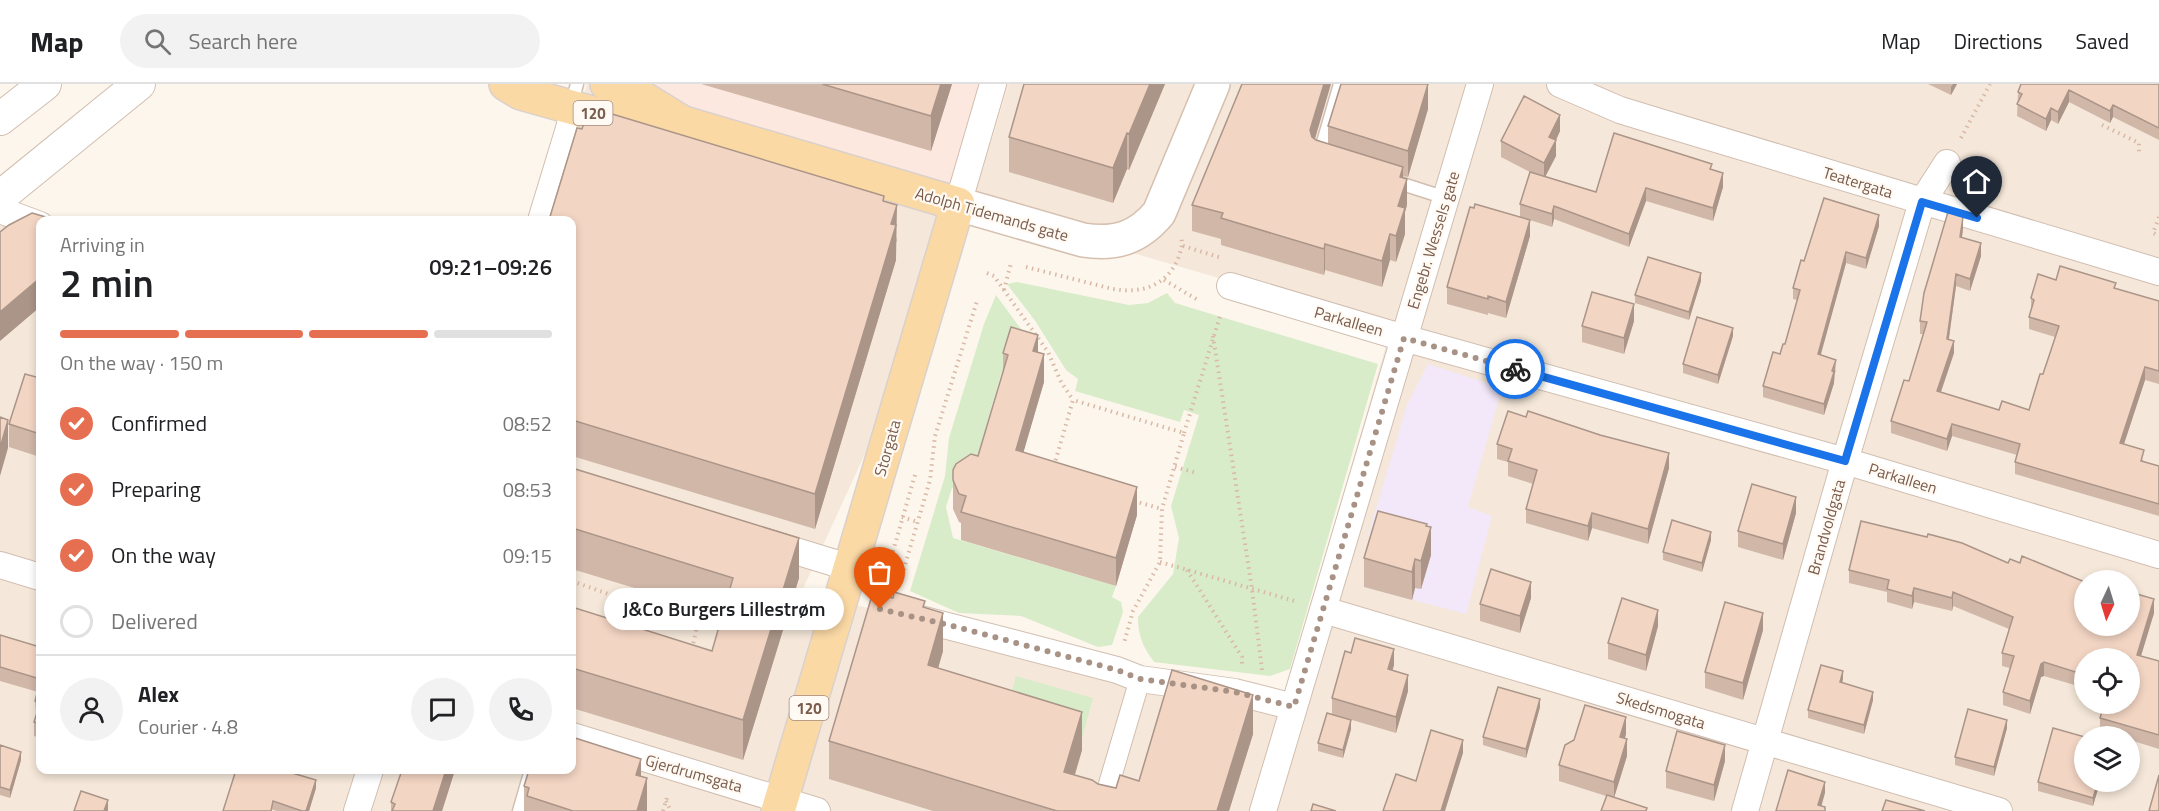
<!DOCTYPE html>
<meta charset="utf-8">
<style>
:root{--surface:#fff;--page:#f2f2f2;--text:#202124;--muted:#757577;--line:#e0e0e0;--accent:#e76f51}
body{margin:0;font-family:"Titillium Web",sans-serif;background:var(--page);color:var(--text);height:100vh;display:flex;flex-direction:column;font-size:22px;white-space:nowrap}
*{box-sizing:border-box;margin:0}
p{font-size:20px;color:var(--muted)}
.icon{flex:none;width:33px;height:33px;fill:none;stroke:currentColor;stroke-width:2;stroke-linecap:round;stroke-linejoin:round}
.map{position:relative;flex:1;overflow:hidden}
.side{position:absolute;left:36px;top:132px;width:540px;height:558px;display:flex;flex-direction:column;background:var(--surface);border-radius:12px;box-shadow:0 3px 9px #0003}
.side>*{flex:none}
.needle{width:39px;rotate:184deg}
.controls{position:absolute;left:2074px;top:486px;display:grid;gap:12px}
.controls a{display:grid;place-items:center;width:66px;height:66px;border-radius:50%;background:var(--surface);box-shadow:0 3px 9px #0003;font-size:30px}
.pin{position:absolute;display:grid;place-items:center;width:51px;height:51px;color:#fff;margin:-62px -26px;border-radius:50% 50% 50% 0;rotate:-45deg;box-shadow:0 0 6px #0007}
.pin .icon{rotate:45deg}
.courier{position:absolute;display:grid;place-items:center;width:60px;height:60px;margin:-30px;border:4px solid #1a73e8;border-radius:50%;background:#fff;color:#222;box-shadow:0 2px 8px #0007}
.bubble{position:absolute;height:42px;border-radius:21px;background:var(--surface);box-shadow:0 3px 9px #0003;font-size:20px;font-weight:600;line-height:42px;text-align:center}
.summary em{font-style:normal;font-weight:600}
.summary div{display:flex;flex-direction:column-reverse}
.summary{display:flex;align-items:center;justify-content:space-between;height:102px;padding:0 24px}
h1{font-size:39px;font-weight:600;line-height:45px}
.bar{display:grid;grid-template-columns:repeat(4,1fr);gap:9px 6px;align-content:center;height:72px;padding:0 24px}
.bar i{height:8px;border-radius:4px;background:var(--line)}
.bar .active{background:var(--accent)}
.bar p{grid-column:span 4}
.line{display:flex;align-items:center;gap:15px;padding:0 24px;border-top:2px solid var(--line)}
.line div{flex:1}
.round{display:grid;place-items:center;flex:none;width:63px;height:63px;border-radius:32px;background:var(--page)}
ol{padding:0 24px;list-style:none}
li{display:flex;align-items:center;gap:18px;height:66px}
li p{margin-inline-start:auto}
li .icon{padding:6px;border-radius:50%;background:var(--accent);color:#fff;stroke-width:4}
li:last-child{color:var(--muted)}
li i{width:33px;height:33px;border:3px solid var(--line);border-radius:50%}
header{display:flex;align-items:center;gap:36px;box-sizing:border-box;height:84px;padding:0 30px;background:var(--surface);border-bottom:2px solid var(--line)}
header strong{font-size:28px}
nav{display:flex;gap:33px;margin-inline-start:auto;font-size:21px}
.search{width:420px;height:54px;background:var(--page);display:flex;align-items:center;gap:15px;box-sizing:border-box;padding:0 21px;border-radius:33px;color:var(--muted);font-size:22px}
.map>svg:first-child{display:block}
.residential{fill:#f5e8da;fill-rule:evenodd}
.commercial{fill:#fde8e0}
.education{fill:#f3e8fa}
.green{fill:#d8ecc9}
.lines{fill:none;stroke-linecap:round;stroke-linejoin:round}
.service-casing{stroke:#d1beb0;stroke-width:15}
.pedestrian-casing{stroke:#d1beb0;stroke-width:22}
.minor-casing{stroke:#d1beb0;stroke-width:28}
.tertiary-casing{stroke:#d1beb0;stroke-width:34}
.secondary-casing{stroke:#d6c0b0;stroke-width:36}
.primary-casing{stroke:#dad1cd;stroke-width:36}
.path{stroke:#d9b8a5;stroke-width:4;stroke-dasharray:1.5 4.5;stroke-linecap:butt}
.service{stroke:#fff;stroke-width:12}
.pedestrian{stroke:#fff;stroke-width:20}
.minor{stroke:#fff;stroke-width:26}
.tertiary{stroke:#fff;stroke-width:32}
.secondary{stroke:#fff;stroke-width:33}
.primary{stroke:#fbd9a5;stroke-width:33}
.wall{fill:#d1b7a8}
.shaded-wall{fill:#aa9588}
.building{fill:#f3d5c3;stroke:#aa9588;stroke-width:1.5}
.done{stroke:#a89285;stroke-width:6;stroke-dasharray:0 10.8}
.route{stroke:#1a73e8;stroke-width:8}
.labels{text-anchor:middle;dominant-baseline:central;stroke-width:4.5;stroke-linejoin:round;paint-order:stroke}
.shield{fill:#fffaf3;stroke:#a28b7f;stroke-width:1.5}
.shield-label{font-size:15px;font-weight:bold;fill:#7a5c4d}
.street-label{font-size:16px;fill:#7a5c4d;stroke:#fffaf3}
</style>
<header>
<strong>Map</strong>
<div class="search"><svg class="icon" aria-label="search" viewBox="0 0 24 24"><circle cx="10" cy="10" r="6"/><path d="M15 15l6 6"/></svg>Search here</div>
<nav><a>Map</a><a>Directions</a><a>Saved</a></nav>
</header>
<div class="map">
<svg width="2159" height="727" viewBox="0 0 2159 727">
<rect width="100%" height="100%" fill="#fdf6ec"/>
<path class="residential" d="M587 0H603L741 44 795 54 861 84 982 87 1009 0H2159V727H0V142L19 138 40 144V686H572V136H545L573 51ZM978 124 1391 244 1284 617 801 509ZM2085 496H2130V542H2085ZM2085 574H2130V620H2085ZM2085 652H2130V698H2085Z"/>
<path class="commercial" d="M603 0H1009L982 87 953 100H925L861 84 795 54 741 44Z"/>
<path class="education" d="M1428 280 1502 304 1468 423 1492 432 1466 530 1364 503 1377 455 1368 452 1407 321Z"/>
<path class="green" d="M1017 198 1129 221 1148 219 1167 209 1175 219 1378 280 1290 585 1270 592 1154 578C1143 563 1138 552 1138 533L1173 490 1179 454 1171 422 1199 331 1184 326 1180 338 1075 307 1078 295 1066 286 1036 238 1007 200Z
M996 211 1043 275 1010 271 1001 290 972 392 952 404 946 423 953 454 1116 502 1112 513 1121 518 1123 528 1112 561 1098 563 1021 532 959 529 910 507 945 392 949 354 984 240Z
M1016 592 1093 614 1082 654 1005 632Z"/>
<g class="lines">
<defs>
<path id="service" d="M571 22 577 0
M1319 72 1340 0
M1393 97 1446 114
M519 727 531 686"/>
<path id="pedestrian" d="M538 136 566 44 571 23
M1101 727 1140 595"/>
<path id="minor" d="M1560 0 1620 26 1656 37 2159 188
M958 120 993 0
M0 126 40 141
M1230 202 1404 254 1845 377 2159 471
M766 458 851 484
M0 481 40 493
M1324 526 1999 727
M909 532 1117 586 1140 595 1235 608 1294 623
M572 652 817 727
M357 727 370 686
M1263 727 1480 0
M1745 727 1845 377 1922 118 1947 79"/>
<path id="tertiary" d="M0 35 45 0
M0 113 139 0"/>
<path id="secondary" d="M958 120 1083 156C1116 161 1138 154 1159 129L1213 0"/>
<path id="primary" d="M506 0 521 9 620 37 684 39 958 120 778 727
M607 0 631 7 680 37"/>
</defs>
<use href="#service" class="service-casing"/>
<use href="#pedestrian" class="pedestrian-casing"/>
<use href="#minor" class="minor-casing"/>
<use href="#tertiary" class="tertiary-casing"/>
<use href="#secondary" class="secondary-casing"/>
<use href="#primary" class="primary-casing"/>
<path class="path" d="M2102 41 2139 59V70
M1961 54 1990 0
M2159 133 2153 149 2159 152
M1183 162 1222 174
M1026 183 1113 205C1141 210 1166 202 1178 175 1181 166 1183 161 1181 152
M987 189 994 192 1048 268 1061 298 1073 316
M1164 196 1198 216
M1004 206 1011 179
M1213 252 1252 505 1262 586
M1184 349 1221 229
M1054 382 1073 316 1184 349 1162 425 1160 478 1133 527 1124 559
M1175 383 1197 389
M1134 417 1162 425
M902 433 918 438
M1160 478 1298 518
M1187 486 1242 573V582
M882 495 887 488 915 391
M572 497 697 542 715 533
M893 507 901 495 930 396 935 352 977 217
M790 530 802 533
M692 565 697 542
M666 717 671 727
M663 727 668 710"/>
<use href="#service" class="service"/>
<use href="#pedestrian" class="pedestrian"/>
<use href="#minor" class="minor"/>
<use href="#tertiary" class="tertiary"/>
<use href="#secondary" class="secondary"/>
<use href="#primary" class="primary"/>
</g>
<path class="wall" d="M701 0H952L931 67Z
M1024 0H1165L1129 86 1127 85 1113 119 1009 88V53Z
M1928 0H1957L1951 11Z
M2159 0V56L2113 33 2110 39 2069 18 2058 40 2051 36 2046 47 2017 32 2018 8Z
M1428 25 1408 93 1403 92 1407 121 1405 128V150L1396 178 1390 176 1382 203 1325 186 1324 191 1221 161V155L1192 147V121L1315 55 1328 60V42Z
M1560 47 1556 56V72L1545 93 1596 108 1712 86 1723 103 1713 137 1646 117 1629 163 1554 135 1552 143 1530 136V152L1506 234 1488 229V231L1447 220V203L1520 133V120L1530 88 1501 73V57Z
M884 117 897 156 896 159V176L815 445 572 372V136Z
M1879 142 1866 185 1846 179 1820 271 1836 287 1834 291V299L1824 331 1763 313V302L1785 260 1797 216 1793 215V204Z
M1963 145 1962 154 1981 172 1970 207 1956 202 1949 255 1954 269 1941 308 1999 326H2029L2043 290 2055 253 2029 245V233L2031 227V214L2056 196 2116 205 2159 217V300L2145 296 2124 360 2144 377 2159 382V432L2015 390V378L2017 371 1952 352 1947 367 1891 349V337L1909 297 1924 250H1920V237Z
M1701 197 1689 236 1635 219V211Z
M1634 237 1624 270 1582 258V242Z
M1733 252 1718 300 1683 289V280Z
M1038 268 1044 298 1023 368 1137 431 1116 502 961 456V439L959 438 953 425V386L978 372 1003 288V269Z
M40 294V373L9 363V340Z
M1526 333 1669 384 1648 460 1592 444 1588 457 1526 439V425L1533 400 1508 392V378L1497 375V360Z
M572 384 799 494 743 676 572 624V523L712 567 723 531 572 485Z
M1796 429 1783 476 1738 463V447Z
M1711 456 1702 488 1663 476V468Z
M1431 471 1421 505 1415 504 1412 516 1364 503V474Z
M2008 479 2154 529 2141 572 2159 577V665L2130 656V652H2116L2100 648V634L2130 574H2085V604L2044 592 2041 593 2030 630 2003 621V608L2010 584 2002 582V569L2009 545 1953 522 1952 527 1914 518 1912 525 1887 518V508L1849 499V486Z
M1531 514 1520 549 1480 537V520Z
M925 523 943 567 938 584 1082 666 1075 691 1098 700 1116 704 1139 697 1253 650 1229 727H933L829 695V657Z
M1658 542 1646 587 1608 575V559Z
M1763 546 1743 616 1705 604V588Z
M0 551 40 563V654L34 652V638L36 631 35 617 38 608 0 597Z
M1394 581 1392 586 1408 607 1396 649 1332 630V614Z
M1843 595 1842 599 1873 616 1864 650 1808 634V626Z
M1540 623 1526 674 1483 661V653Z
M2007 644 1994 692 1955 681V673Z
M1351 645 1343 674 1318 667V659Z
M1626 650 1625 655 1627 672 1614 713 1647 727 1606 712 1559 697V681Z
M0 661 21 676 10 714 0 711Z
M1725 677 1714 717 1666 704V687Z
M236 686 316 704 309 727H277L273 726Z
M402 686H455L442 727H391V718Z
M641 692 647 727H524V702Z
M2038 698H2100L2093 722 2038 707Z"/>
<path class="shaded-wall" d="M941 0H952L931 67V32Z
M1150 0H1165L1129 86V50Z
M1324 0H1331L1310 72V46Z
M1428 0V25L1408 93V67Z
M1953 0H1957L1951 11V3Z
M2069 6V18L2058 40V28Z
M2113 21V33L2110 39V27Z
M2051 24V36L2046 47V35Z
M1560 31V47L1556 56V72L1544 95V79L1549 53Z
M1127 49V85L1113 119V84Z
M1403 83V107L1407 95V121L1405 128V150L1396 178V152L1400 93Z
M1723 89V103L1713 137V124Z
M1646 104V117L1629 163V150Z
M897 121 896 176 815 445V410Z
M1554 122V135L1552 143V130Z
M1879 131V142L1866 185V174Z
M1963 133V145L1960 166V153Z
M1530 136V152L1506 234V218Z
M1390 150V176L1382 203V177Z
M1981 159V172L1970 207V195Z
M1325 160V186L1324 191V165Z
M1846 168V179L1818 281V270Z
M1701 189V197L1689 236V228Z
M1956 190V202L1947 267V255Z
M40 194V223L0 257V228Z
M1634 220V237L1624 270V254Z
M1733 244V252L1718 300V291Z
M1038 251V279L1033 267Z
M1954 257V269L1937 319V307Z
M1044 270V298L1016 394V366Z
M1836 276 1834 299 1824 331V320Z
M2145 283V296L2120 372V359Z
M8 336V364L0 392V364Z
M1952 340V352L1947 367V355Z
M1669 369V384L1648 460V445Z
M1137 403V431L1116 502V474Z
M1796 413V429L1783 476V460Z
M1592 429V444L1588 457V442Z
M1427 440V458L1431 443V471L1421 505V477Z
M1711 448V456L1702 488V479Z
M799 454V494L743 676V636Z
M1415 475V504L1412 516V488Z
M1531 498V514L1520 549V532Z
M1914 504V518L1912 525V512Z
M1953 508V522L1952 527V514Z
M2154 515V529L2137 585V571Z
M1658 526V542L1646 587V571Z
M943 529V567L928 619V581Z
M1763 529V546L1743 616V599Z
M1394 565V581L1388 602V585Z
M2044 578V592L2041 593 2030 630V617L2041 580Z
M1843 587V595L1840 606V598Z
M1408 591V607L1396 649V633Z
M1873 608V616L1864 650V641Z
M1253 611V650L1229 727H1217Z
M1540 615V623L1526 674V665Z
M1082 628V666L1064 726V688Z
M1626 633V650L1620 669V653Z
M1351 636V645L1343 674V666Z
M2007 636V644L1994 692V683Z
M1627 655V672L1614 714V698Z
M1463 656V669L1445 727H1441Z
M1725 661V677L1714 717V701Z
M21 668V676L10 714V706Z
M641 675V710L636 691Z
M446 686H455L442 727H433Z
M647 694V727H637Z
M316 696V704L309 727H306Z
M1825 698V709L1820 727 1818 721Z
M2098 698H2100L2093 722V714Z
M108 716V727H104Z"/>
<path class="building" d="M822 0H941L931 32Z
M1024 0H1150L1129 50 1127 49 1113 84 1009 53Z
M1242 0H1324L1310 46 1312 53 1316 56 1403 83 1400 93 1407 95 1398 122 1405 124 1396 152 1390 150 1382 177 1325 160 1324 165 1221 134 1223 129 1192 121Z
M1341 0H1428L1408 67 1328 42Z
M2021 0H2159V44L2113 21 2110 27 2069 6 2058 28 2051 24 2046 35 2017 20 2022 10 2018 8Z
M1524 12 1560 31 1549 53 1556 56 1544 79 1501 57Z
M588 27 601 31 602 27 884 112 883 117 897 121 891 140 896 141 815 410 572 336V136H549L577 44 582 45Z
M1614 49 1712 80 1710 85 1723 89 1713 124 1646 104 1629 150 1554 122 1552 130 1520 120 1530 88 1596 108Z
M1824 114 1879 131 1866 174 1846 168 1818 270 1836 276 1832 287 1834 288 1824 320 1763 302 1773 268 1780 270 1783 260H1785L1800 206 1793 204 1801 176 1804 177Z
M1475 120 1530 136 1506 218 1488 212V215L1447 203 1470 123 1474 124Z
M1948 128 1963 133 1960 153 1981 159 1970 195 1956 190 1947 255 1954 257 1937 307 1999 326 2002 317 2029 326 2040 290H2043L2059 242 2029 233 2034 216 2031 214 2038 190 2056 196 2060 182 2116 199 2114 204 2159 217V287L2145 283 2120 359 2144 366 2141 377 2159 382V420L2015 378 2020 360 1952 340 1947 355 1891 337 1904 296 1909 297 1927 238 1920 237 1924 209Z
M32 129 56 136H40V194L0 228V148L9 141Z
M1648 173 1701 189 1689 228 1635 211Z
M1592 208 1634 220 1624 254 1582 242Z
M1697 233 1733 244 1718 291 1683 280Z
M1011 243 1038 251 1033 267 1044 270 1016 366 1137 403 1116 474 961 428 966 412 959 410 953 396V386L956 380 971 370 978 372 1008 271 1003 269Z
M25 290 40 294V350L9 340Z
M1508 327 1526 333 1528 327 1600 351 1669 369 1648 445 1592 429 1588 442 1526 425 1537 386 1508 377 1512 365 1497 360Z
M0 333 8 336 0 364Z
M572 384 799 454 743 636 572 584V523L712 567 733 494 572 444Z
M1752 400 1796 413 1783 460 1738 447Z
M1378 427 1427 440 1426 442 1431 443 1421 477 1415 475 1412 488 1364 474Z
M1672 436 1711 448 1702 479 1663 468Z
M1861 437 1927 453 1928 450 1962 459 2008 479 2010 475 2020 479 2022 472 2085 498V542H2130V508L2154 515 2137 571 2159 577V651L2100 634 2104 620H2130V574H2085V591L2044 578 2041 580 2030 617 2003 608 2014 572 2002 569 2013 533 1953 508 1952 514 1914 504 1912 512 1887 505 1889 496 1849 486Z
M1491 485 1531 498 1520 532 1480 520Z
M873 508 893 514 894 508 925 517 923 523 943 529 928 581 1082 628 1064 688 1092 696 1098 700 1116 704 1120 691 1139 697 1172 586 1253 611 1217 727H1057L829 657Z
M1622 514 1658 526 1646 571 1608 559Z
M1725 518 1763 529 1743 599 1705 588Z
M0 551 40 563V595L0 583Z
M1355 554 1394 565 1388 585 1408 591 1396 633 1332 614 1345 567 1351 569Z
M1821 581 1843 587 1840 598 1873 608 1864 641 1808 626Z
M40 598V640L34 638 40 619 35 617Z
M1498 603 1540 615 1526 665 1483 653Z
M1585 621 1626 633 1620 653 1627 655 1614 698 1559 681 1565 661 1574 656Z
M1968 625 2007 636 1994 683 1955 673Z
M1327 629 1351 636 1343 666 1318 659Z
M2053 644 2085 653V698H2098L2093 714 2038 698Z
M1431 646 1463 656 1441 727H1383L1396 690 1416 697Z
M1677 647 1725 661 1714 701 1666 687Z
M572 653 641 675 636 691 647 694 637 727H573L527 712 529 704 524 702 529 686H572Z
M0 661 21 668 10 706 0 703Z
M236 686H282L316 696 306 727H302L273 717 271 727H223Z
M402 686H446L433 727H392L395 720 391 718Z
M1788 686 1825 698 1818 721 1825 723V727H1776Z
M2159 691V727H2149Z
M81 707 108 716 104 727H74Z
M1607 711 1647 724 1646 727H1601Z
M1886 716 1925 727H1882Z
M1313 720 1336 727H1311Z"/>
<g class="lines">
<path class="done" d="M880 525 957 543 1117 586 1140 595 1235 608 1294 623 1404 254 1515 285"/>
<path class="route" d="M1515 285 1845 377 1922 118 1977 134"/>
</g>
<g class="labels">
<g class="shield">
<rect x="573.5" y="17" width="39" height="24" rx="4.5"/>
<rect x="789.5" y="612" width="39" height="24" rx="4.5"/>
</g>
<g class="shield-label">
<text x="593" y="29">120</text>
<text x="809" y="624">120</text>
</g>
<g class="street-label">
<text transform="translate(1858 98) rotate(17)">Teatergata</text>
<text transform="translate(992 130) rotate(16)">Adolph Tidemands gate</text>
<text transform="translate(1433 156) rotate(-73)">Engebr. Wessels gate</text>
<text transform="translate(1349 237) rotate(16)">Parkalleen</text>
<text transform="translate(887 364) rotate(-74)">Storgata</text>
<text transform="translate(1903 394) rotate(17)">Parkalleen</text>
<text transform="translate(1826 443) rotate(-74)">Brandvoldgata</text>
<text transform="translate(1661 626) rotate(17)">Skedsmogata</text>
<text transform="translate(694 689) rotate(16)">Gjerdrumsgata</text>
</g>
</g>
</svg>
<div class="controls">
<a><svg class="needle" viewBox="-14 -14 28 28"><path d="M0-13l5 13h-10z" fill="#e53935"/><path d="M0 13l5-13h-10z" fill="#757577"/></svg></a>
<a><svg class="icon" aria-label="locate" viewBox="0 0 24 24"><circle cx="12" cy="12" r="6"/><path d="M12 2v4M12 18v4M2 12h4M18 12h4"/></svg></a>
<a><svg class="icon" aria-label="layers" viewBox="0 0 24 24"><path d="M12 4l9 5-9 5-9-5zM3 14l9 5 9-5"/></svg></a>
</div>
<div class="pin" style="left:880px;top:525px;background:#ea580c"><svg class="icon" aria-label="bag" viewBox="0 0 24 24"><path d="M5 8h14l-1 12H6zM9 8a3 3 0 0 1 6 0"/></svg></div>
<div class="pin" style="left:1977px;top:134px;background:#1f2937"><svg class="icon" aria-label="home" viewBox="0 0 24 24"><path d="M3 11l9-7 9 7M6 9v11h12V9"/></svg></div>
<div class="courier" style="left:1515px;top:285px"><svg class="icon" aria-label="bike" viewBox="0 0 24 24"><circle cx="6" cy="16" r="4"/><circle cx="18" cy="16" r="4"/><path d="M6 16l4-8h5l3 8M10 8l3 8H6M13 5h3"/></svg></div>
<div class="bubble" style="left:604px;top:504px;width:240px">J&amp;Co Burgers Lillestrøm</div>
<section class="side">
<div class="summary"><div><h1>2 min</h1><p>Arriving in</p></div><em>09:21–09:26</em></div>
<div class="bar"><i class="active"></i><i class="active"></i><i class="active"></i><i></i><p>On the way · 150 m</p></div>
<ol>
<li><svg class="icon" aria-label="check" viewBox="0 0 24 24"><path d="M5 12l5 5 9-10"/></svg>Confirmed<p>08:52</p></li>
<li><svg class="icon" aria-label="check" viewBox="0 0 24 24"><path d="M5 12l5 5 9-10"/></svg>Preparing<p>08:53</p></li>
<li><svg class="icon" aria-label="check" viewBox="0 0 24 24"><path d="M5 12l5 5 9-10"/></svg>On the way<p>09:15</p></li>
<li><i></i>Delivered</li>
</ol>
<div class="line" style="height:108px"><a class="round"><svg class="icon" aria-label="person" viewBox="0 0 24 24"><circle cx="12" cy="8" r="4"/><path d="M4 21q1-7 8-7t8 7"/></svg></a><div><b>Alex</b><p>Courier · 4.8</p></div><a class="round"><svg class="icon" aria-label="chat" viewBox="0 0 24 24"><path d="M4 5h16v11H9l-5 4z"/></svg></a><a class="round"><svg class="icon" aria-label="phone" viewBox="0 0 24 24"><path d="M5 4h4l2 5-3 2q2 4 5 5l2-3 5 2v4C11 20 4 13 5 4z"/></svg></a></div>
</section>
</div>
